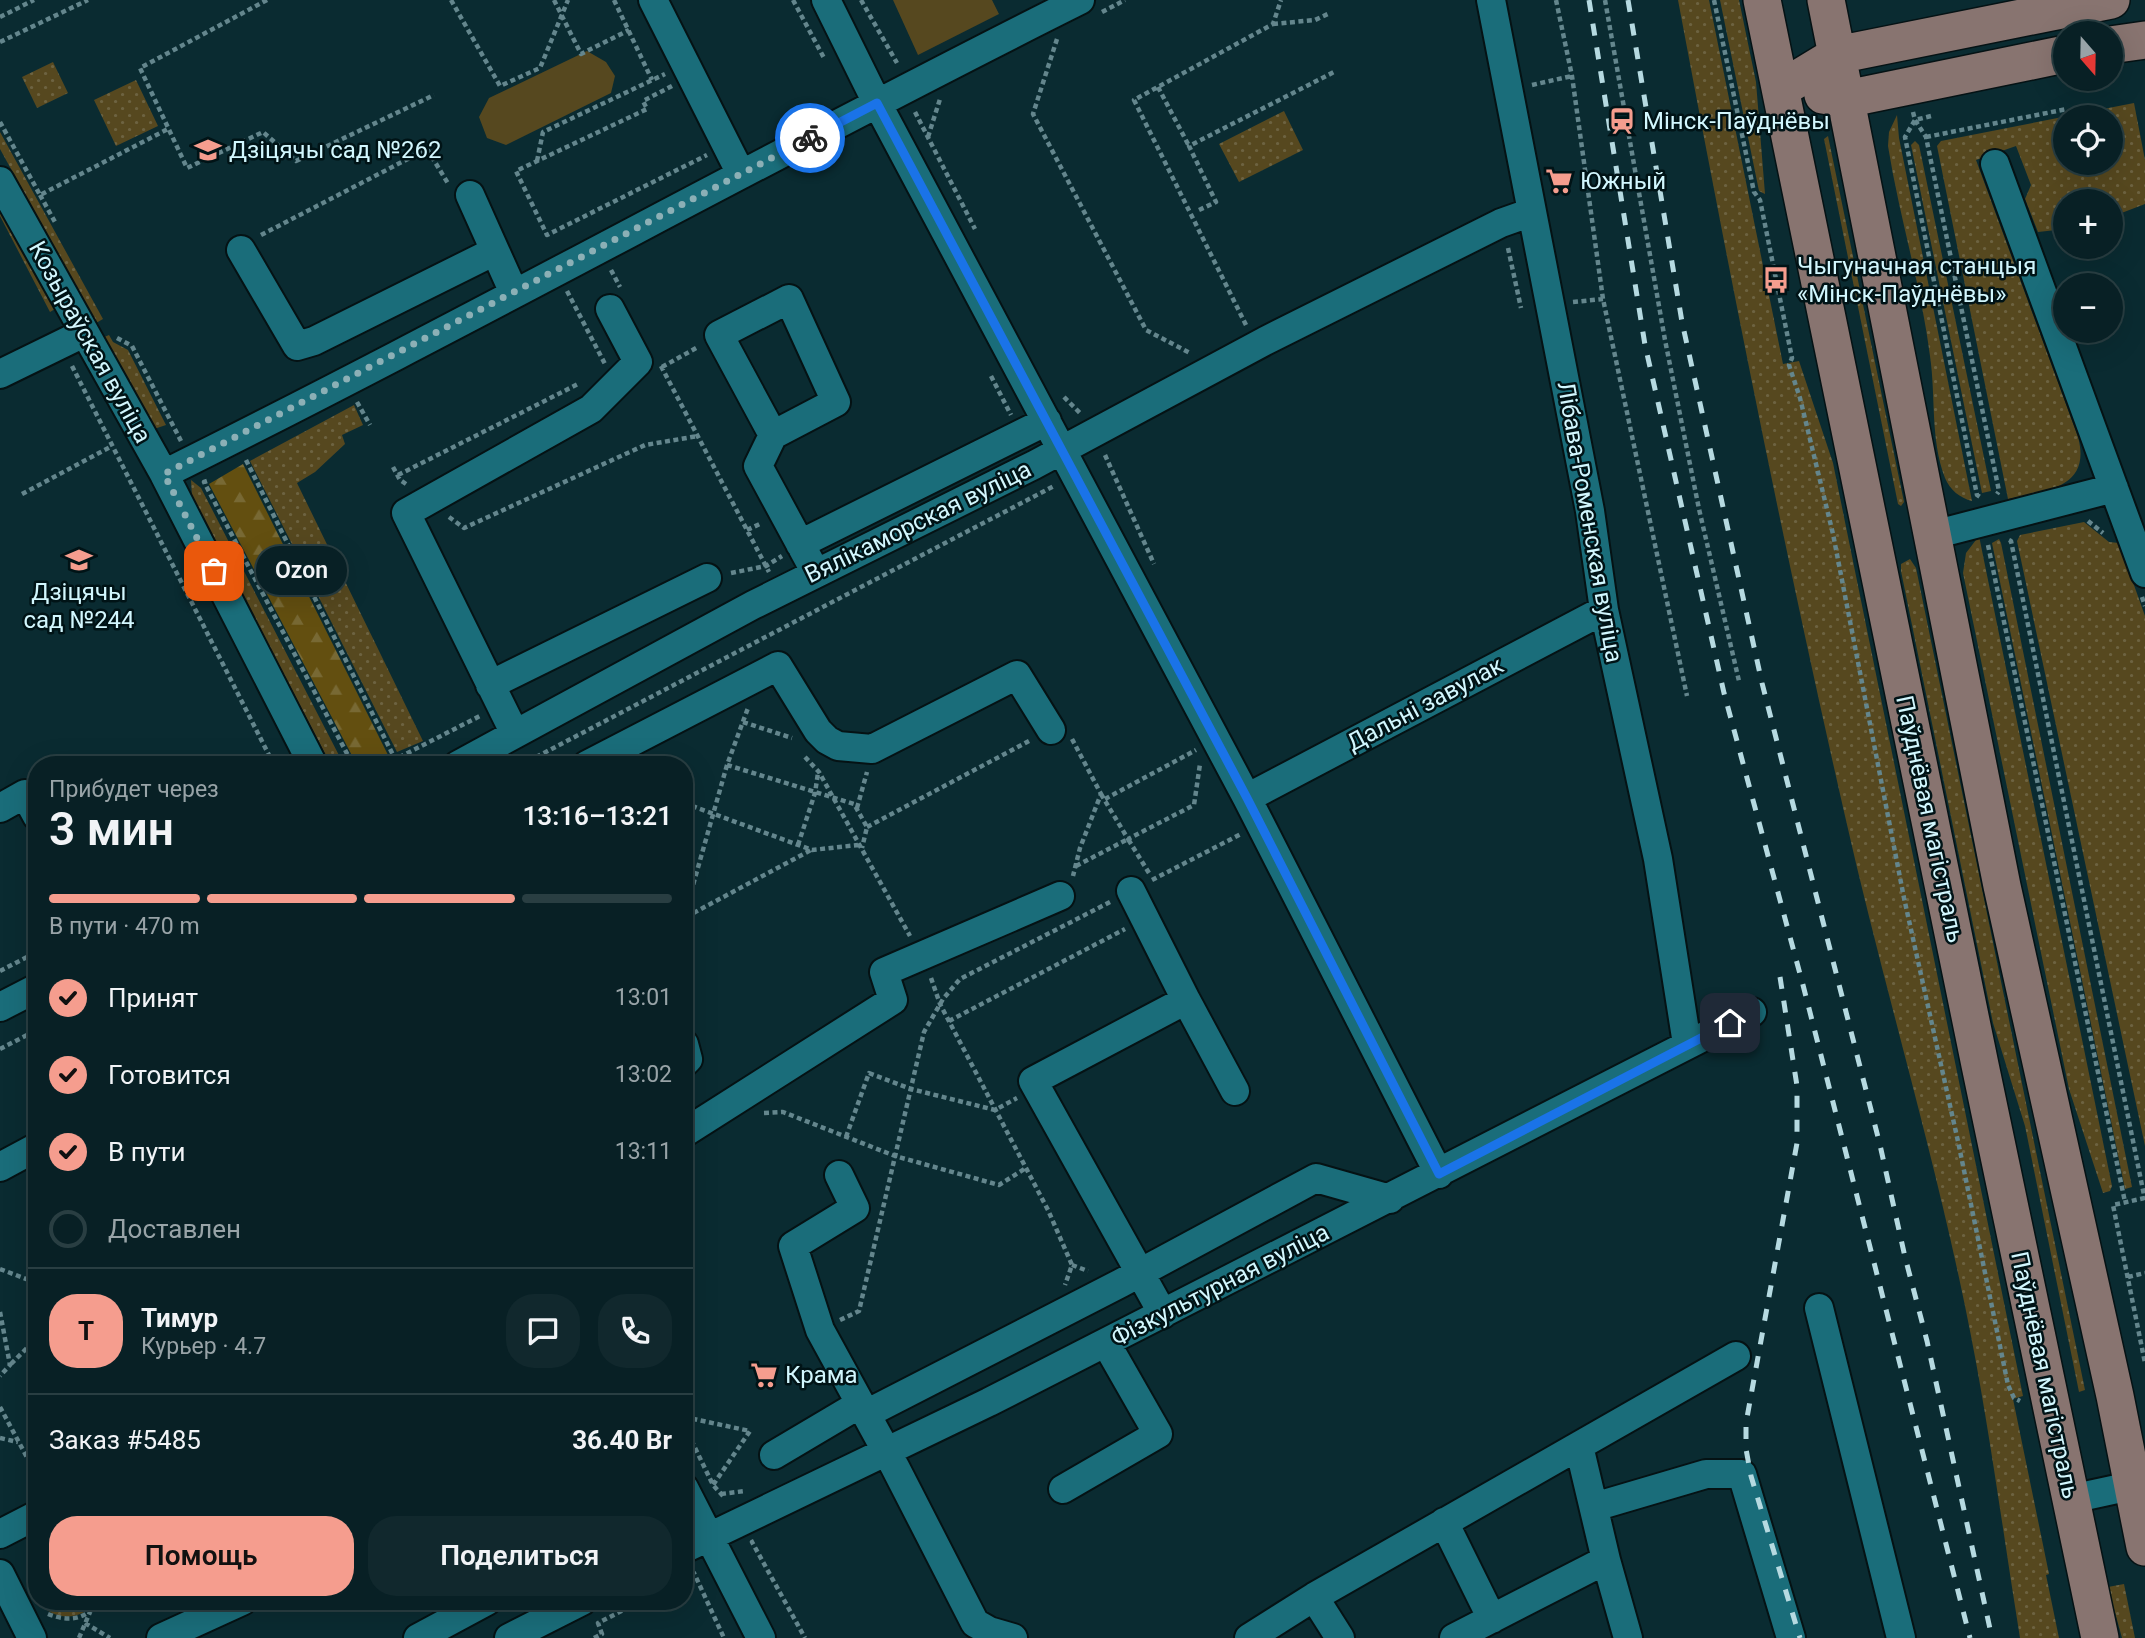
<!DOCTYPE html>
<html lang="ru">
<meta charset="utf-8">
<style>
:root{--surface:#082025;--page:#11282d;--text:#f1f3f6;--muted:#98a3a7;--line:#293e42;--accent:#f59d8e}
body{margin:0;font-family:Roboto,sans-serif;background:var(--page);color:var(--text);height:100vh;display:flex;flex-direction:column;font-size:26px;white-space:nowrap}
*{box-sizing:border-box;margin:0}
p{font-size:23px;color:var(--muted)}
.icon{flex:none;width:38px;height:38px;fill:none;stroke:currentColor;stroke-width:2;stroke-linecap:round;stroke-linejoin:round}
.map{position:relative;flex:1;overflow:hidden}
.details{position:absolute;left:28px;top:756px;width:665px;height:854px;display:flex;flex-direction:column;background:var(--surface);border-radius:28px;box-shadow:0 7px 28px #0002,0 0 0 2px var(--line)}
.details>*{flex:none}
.needle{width:46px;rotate:160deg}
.buttons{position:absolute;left:2053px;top:21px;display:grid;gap:14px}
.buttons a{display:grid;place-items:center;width:70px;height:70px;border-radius:50%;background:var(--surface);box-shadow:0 7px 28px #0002,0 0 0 2px var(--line);font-size:35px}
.pin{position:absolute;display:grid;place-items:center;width:60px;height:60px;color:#fff;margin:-30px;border-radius:14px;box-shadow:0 4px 10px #0006}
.courier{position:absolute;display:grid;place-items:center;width:70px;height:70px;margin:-35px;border:5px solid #1a73e8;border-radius:50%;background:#fff;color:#222;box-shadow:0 2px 9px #0007}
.bubble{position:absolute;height:49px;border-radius:24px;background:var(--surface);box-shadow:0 7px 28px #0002,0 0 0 2px var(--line);font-size:23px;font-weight:600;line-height:49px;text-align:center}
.headline em{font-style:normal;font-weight:600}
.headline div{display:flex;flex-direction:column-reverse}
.headline{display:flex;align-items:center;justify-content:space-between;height:119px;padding:0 21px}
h1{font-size:46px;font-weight:600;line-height:52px}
.bar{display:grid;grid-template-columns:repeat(4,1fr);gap:10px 7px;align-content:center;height:84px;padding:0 21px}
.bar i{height:9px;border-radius:5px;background:var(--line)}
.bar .current{background:var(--accent)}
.bar p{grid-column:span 4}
.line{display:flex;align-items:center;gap:18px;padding:0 21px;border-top:2px solid var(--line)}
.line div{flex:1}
.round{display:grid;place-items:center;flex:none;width:74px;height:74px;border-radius:28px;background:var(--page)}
ol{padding:0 21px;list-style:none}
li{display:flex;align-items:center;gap:21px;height:77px}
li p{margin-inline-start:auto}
li .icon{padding:7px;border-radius:50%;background:var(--accent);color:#111;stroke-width:4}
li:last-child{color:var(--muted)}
li i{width:38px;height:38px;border:4px solid var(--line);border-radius:50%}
.action{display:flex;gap:14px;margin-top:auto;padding:14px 21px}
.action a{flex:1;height:80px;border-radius:28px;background:var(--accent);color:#111;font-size:28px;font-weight:600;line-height:80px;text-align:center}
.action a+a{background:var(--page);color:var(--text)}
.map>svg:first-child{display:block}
.grass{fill:url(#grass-dots);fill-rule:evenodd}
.forest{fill:url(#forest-firs)}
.garden{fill:#56481f}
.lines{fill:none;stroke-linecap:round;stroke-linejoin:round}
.minor-casing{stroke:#051214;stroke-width:32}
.major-casing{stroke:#051214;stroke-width:40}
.path{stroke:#64868d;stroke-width:4.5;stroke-dasharray:5 3.5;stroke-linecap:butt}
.minor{stroke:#1a6d7a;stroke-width:28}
.major{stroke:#887470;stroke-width:37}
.rail{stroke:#b6dae1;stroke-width:5;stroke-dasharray:12 12;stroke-linecap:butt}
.done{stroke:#8cb0b6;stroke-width:7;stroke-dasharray:0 12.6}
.route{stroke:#1a73e8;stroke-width:9}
.labels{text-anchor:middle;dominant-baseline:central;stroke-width:5;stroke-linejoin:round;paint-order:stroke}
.poi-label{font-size:24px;fill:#d2f7fe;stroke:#001316;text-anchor:start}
.street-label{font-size:24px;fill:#d2f7fe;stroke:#001316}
</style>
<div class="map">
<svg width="2145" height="1638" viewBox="0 0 2145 1638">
<defs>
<pattern id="grass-dots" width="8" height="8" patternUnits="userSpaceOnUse" patternTransform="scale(1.75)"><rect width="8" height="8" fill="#56481f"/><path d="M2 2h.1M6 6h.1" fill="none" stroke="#6d6341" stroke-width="1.8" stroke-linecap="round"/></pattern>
<pattern id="forest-firs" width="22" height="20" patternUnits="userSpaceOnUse" patternTransform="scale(1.75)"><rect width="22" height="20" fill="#634f10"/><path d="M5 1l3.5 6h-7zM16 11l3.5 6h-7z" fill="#786934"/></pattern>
</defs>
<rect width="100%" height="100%" fill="#0a2b31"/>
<path class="grass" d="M1678 0H1709L1783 364 1799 361 1833 463 2023 1396 2013 1399 2049 1574 2046 1575 2059 1638H2020C2002 1527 1988 1416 1965 1306 1931 1141 1882 980 1845 816 1783 545 1729 273 1678 0Z
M1720 0H1739L1756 82 1765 194 1759 191Z
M53 62 68 93 37 108 22 77Z
M136 80 158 126 116 146 94 100Z
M2134 103 2145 160V204L2111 217 2110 201H2065V229L2038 232 2025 199 2031 185 2016 146 1976 160 2078 437C2092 488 2045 492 2008 499L1937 146 1941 141ZM2065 117H2110V163H2065Z
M1284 111 1303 150 1239 182 1219 144Z
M1897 115 1899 138 1972 501C1960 498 1950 490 1945 478 1930 438 1936 397 1930 356 1921 285 1899 216 1888 146L1889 132Z
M0 132 103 319 96 323 0 149Z
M1828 136 1904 502 1901 506 1898 504 1824 139Z
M1915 141 1919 145 1991 491 1982 493 1911 145Z
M0 191 60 306 50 312 0 216Z
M109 335 113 342 128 350 166 425 151 430 102 338Z
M354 405 363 425 342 435 345 444 315 472 297 483 423 741 397 752 250 461Z
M191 480 201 488 344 765H331L192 497Z
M2084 522 2109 542 2119 543 2145 616V1146L2017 541 2020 535Z
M1979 536 2112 1186 2110 1191 2103 1193 2069 1089 1963 573 1966 553Z
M1999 539 2001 543 2132 1187 2125 1189 1992 543Z
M1910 559 1916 568 2085 1390 2079 1392 2025 1126 1993 1023 1901 571V564Z
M2124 1584 2135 1638H2122L2108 1587Z
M37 1601H97C81 1622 53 1621 37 1601Z"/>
<path class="forest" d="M243 464 389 757 373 765H357L209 484Z"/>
<path class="garden" d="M893 0H992L999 14 918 55Z
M587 51 606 62 615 76 611 93 506 145 487 138 479 117 489 98Z"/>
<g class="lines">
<defs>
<path id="minor" d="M653 0 741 174
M826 0 877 103 1247 798 1439 1174
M1491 0 1590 511 1604 610 1658 859 1687 1044
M1995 164 2145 573
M0 181 164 474 313 765
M470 195 514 293
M241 250 297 346 314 341 495 251
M0 374 84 333
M773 435 719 335 789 299 836 402 773 435 758 466 816 573
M164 474C472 321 773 153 1080 0
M1933 535 2114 488
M800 544 1047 421
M490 685 707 578
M515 734 406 513 591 409 638 362 610 309
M458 765 753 605 1034 465 1265 341 1501 223 1532 212
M587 765 778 666 818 731 827 740 838 746 872 749 1017 675 1051 730
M1247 798 1604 610
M0 808 25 794 37 816
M1131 891 1186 1000 1033 1081 1163 1314
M1186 1000 1235 1091
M0 1007 37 988
M684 1044 688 1059 684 1063
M684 1133 893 1000 884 972 1060 896
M0 1167 37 1147
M839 1175 855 1208 793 1246 820 1330 895 1467 975 1623 989 1631 1013 1638
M1819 1308 1901 1638
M866 1414 1121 1283 1316 1178 1390 1199
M1579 1446 1606 1560
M774 1455 860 1404
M684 1488 761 1638
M1063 1489 1158 1434 1106 1343
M2071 1499 2145 1483
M1594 1507 1706 1474H1742L1791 1638
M1444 1522 1492 1619
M0 1534 37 1515
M684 1549 989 1402 1752 1012
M0 1574 32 1638
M161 1638 242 1601
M418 1638 487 1601
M509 1638 582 1601
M1249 1638 1314 1597
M1340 1638 1314 1597 1736 1356
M1454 1638 1606 1560 1628 1638"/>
<path id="major" d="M1762 0 1980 1065 2100 1638
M1826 0 2002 886 2115 1396 2145 1547
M2110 45 2145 40
M1781 89 1837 55 2111 0
M1823 95 1846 99 2065 54"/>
</defs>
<use href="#minor" class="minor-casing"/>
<use href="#major" class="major-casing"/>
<path class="path" d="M267 0 140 68 187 168 263 132 296 161 434 95
M451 0 500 86 540 68 568 0
M554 0 581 54 629 30
M614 0 652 80
M793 0 824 58
M861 0 897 63
M1556 0 1572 76 1603 299 1687 696
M1605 0 1665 340 1699 509 1739 681
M1714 0 1754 192 1760 200 1792 358 1789 365 1800 398 1833 534 1904 898 1959 1146 2008 1385 2014 1398 2020 1401
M1102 12 1125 0
M0 17 34 0
M1273 24 1315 20 1330 13
M1057 39 1033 114 1146 330 1190 353
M0 42 88 0
M1532 85 1572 76
M672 86 643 101 647 109 516 171 547 235 707 155
M1158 87 1189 146
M915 112 975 229
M1913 112 1915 120 1926 137 1999 491 1997 494
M1931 116 1915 120 1905 137 1977 495 1980 497
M0 122 40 195 168 129
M928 137 940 99
M1926 137 2067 109
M537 161 543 132 665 74
M40 195 55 222
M1199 210 1216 202 1189 146 1336 71
M261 235 427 149 449 185
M1508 248 1521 308
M611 270 620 287
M567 291 605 364
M1573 302 1603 299
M1246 325 1134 100 1273 24 1281 0
M117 338 132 346 181 441
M72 366 274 765
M661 366 769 572
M662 367 698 347
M991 376 1011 415
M1064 397 1080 413
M357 402 370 425
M1105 455 1154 564
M246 460 395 759
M393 467 400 480 406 484
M398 475 580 383
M207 481 204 482 353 765
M22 494 112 446
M449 517 464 528 645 445 698 436
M2088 521 2103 533
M747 530 762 523
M2009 540 2011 541 2145 1200
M1988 545 2125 1202
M731 573 766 566 782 556
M2142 597 2145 606
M743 722 792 738
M1072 739 1101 794 1080 848 1073 876
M805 757 819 772 910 936
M384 765 480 716
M521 765 1054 486
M727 765 854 804 867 827 862 848
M1101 794 1128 839 1194 805 1200 764
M1105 799 1196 750
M684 803 812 850 858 845
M857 808 867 772
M867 827 1029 741
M798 845 815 793 818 773
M1076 866 1128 839 1149 873
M1152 880 1241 834
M684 917 727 765 748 708
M686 917 811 850
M0 971 37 952
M931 978 940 1004 1048 1210 1072 1265 1065 1285
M949 1021 1125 929
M0 1049 37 1030
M764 1113 783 1112 895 1156 999 1185 1026 1168
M846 1137 869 1073 911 1089 995 1110 1017 1098
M2145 1198 2113 1205 2145 1363
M1072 1265 1088 1271
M0 1269 37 1283
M2128 1277 2145 1273
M0 1312 10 1365 0 1376
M840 1320 859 1311 924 1032 943 999 960 979 1110 902
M11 1364 37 1338
M0 1407 37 1476
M684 1417 750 1431 713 1485
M684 1425 713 1485 723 1496
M0 1438 18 1442
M721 1494 745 1491
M754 1541 752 1542 805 1638
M28 1575 33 1560 37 1555
M684 1579 694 1573 724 1638
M48 1614C68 1622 87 1620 99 1601
M85 1623 110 1638
M79 1638 90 1612
M594 1638 602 1634 598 1623 641 1601"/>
<use href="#minor" class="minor"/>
<use href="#major" class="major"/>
<path class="rail" d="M1589 0 1645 345 1724 693 1803 985 1970 1638
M1628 0 1682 322 1762 683 1880 1145 1905 1257 1927 1341 1992 1638
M1780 977 1797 1086V1143L1746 1423V1449L1751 1476 1800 1638"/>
</g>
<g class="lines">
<path class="done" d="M214 571 164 474 810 138"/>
<path class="route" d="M810 138 877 103 1247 798 1439 1174 1730 1023"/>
</g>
<defs>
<symbol id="station-bare" viewBox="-9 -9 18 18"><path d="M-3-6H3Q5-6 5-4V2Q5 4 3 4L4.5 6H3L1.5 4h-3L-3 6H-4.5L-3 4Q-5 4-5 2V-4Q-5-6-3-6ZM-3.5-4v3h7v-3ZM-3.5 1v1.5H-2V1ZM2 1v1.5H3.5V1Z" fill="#f59d8e" stroke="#001316" stroke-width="2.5" paint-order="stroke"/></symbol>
<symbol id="school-bare" viewBox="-9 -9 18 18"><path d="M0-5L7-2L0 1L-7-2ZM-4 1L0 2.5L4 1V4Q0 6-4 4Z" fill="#f59d8e" stroke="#001316" stroke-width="2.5" paint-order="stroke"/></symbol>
<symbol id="supermarket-bare" viewBox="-9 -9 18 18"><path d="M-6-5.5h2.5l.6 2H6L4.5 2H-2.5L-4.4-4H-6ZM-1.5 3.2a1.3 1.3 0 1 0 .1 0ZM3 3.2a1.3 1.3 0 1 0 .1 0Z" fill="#f59d8e" stroke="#001316" stroke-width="2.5" paint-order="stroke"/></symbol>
<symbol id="bus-bare" viewBox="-9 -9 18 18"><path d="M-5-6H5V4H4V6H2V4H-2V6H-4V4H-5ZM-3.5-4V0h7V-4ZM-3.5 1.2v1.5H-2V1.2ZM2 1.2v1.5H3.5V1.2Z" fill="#f59d8e" stroke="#001316" stroke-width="2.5" paint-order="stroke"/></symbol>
</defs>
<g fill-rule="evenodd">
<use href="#station-bare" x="1603" y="102" width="38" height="38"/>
<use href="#school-bare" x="189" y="131" width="38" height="38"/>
<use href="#supermarket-bare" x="1540" y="162" width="38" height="38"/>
<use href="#bus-bare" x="1757" y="261" width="38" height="38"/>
<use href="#school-bare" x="60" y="541" width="38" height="38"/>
<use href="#supermarket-bare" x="745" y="1356" width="38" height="38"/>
</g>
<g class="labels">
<g class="poi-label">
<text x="1643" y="121">Мінск-Паўднёвы</text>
<text x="229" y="150">Дзіцячы сад №262</text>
<text x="1580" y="181">Южный</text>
<text x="1797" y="266">Чыгуначная станцыя<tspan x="1797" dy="28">«Мінск-Паўднёвы»</tspan></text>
<text x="79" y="592" text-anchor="middle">Дзіцячы<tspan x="79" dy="28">сад №244</tspan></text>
<text x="785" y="1375">Крама</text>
</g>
<g class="street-label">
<text transform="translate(90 342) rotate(61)">Козыраўская вуліца</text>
<text transform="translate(918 522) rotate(-26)">Вялікаморская вуліца</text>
<text transform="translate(1590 522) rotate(80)">Лібава-Роменская вуліца</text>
<text transform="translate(1425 704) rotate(-28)">Дальні завулак</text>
<text transform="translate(1930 819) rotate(78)">Паўднёвая магістраль</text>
<text transform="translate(1220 1285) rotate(-27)">Фізкультурная вуліца</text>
<text transform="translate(2045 1375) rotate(78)">Паўднёвая магістраль</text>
</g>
</g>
</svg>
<div class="buttons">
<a><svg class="needle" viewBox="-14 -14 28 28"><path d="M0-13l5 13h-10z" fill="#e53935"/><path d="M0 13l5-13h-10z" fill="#98a3a7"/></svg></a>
<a><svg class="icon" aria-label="locate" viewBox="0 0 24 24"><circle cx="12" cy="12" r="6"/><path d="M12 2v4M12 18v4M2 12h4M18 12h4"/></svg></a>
<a>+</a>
<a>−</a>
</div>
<div class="pin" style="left:214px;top:571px;background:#ea580c"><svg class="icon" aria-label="bag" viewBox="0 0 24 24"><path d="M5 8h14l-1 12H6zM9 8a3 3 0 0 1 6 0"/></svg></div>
<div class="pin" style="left:1730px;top:1023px;background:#1f2937"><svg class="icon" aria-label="home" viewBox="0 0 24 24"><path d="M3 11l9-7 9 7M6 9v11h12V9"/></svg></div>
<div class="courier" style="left:810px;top:138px"><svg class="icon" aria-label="bike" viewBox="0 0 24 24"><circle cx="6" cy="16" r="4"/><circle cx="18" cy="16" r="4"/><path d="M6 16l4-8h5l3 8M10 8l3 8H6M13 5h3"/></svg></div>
<div class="bubble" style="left:256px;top:546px;width:91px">Ozon</div>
<section class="details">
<div class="headline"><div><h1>3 мин</h1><p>Прибудет через</p></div><em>13:16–13:21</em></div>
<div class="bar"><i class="current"></i><i class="current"></i><i class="current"></i><i></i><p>В пути · 470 m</p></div>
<ol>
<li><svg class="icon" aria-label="check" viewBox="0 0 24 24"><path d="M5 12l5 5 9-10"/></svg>Принят<p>13:01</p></li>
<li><svg class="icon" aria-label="check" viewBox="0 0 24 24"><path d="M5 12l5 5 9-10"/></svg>Готовится<p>13:02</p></li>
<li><svg class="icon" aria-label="check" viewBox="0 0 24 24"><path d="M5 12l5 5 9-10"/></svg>В пути<p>13:11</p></li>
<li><i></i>Доставлен</li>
</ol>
<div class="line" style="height:126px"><b class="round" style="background:var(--accent);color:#111">Т</b><div><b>Тимур</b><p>Курьер · 4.7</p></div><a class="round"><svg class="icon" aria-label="chat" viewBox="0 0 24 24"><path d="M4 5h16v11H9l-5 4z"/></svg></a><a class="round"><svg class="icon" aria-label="phone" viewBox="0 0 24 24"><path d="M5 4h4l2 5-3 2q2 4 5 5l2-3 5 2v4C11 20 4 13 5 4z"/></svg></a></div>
<div class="line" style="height:91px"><div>Заказ #5485</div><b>36.40 Br</b></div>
<div class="action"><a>Помощь</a><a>Поделиться</a></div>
</section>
</div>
